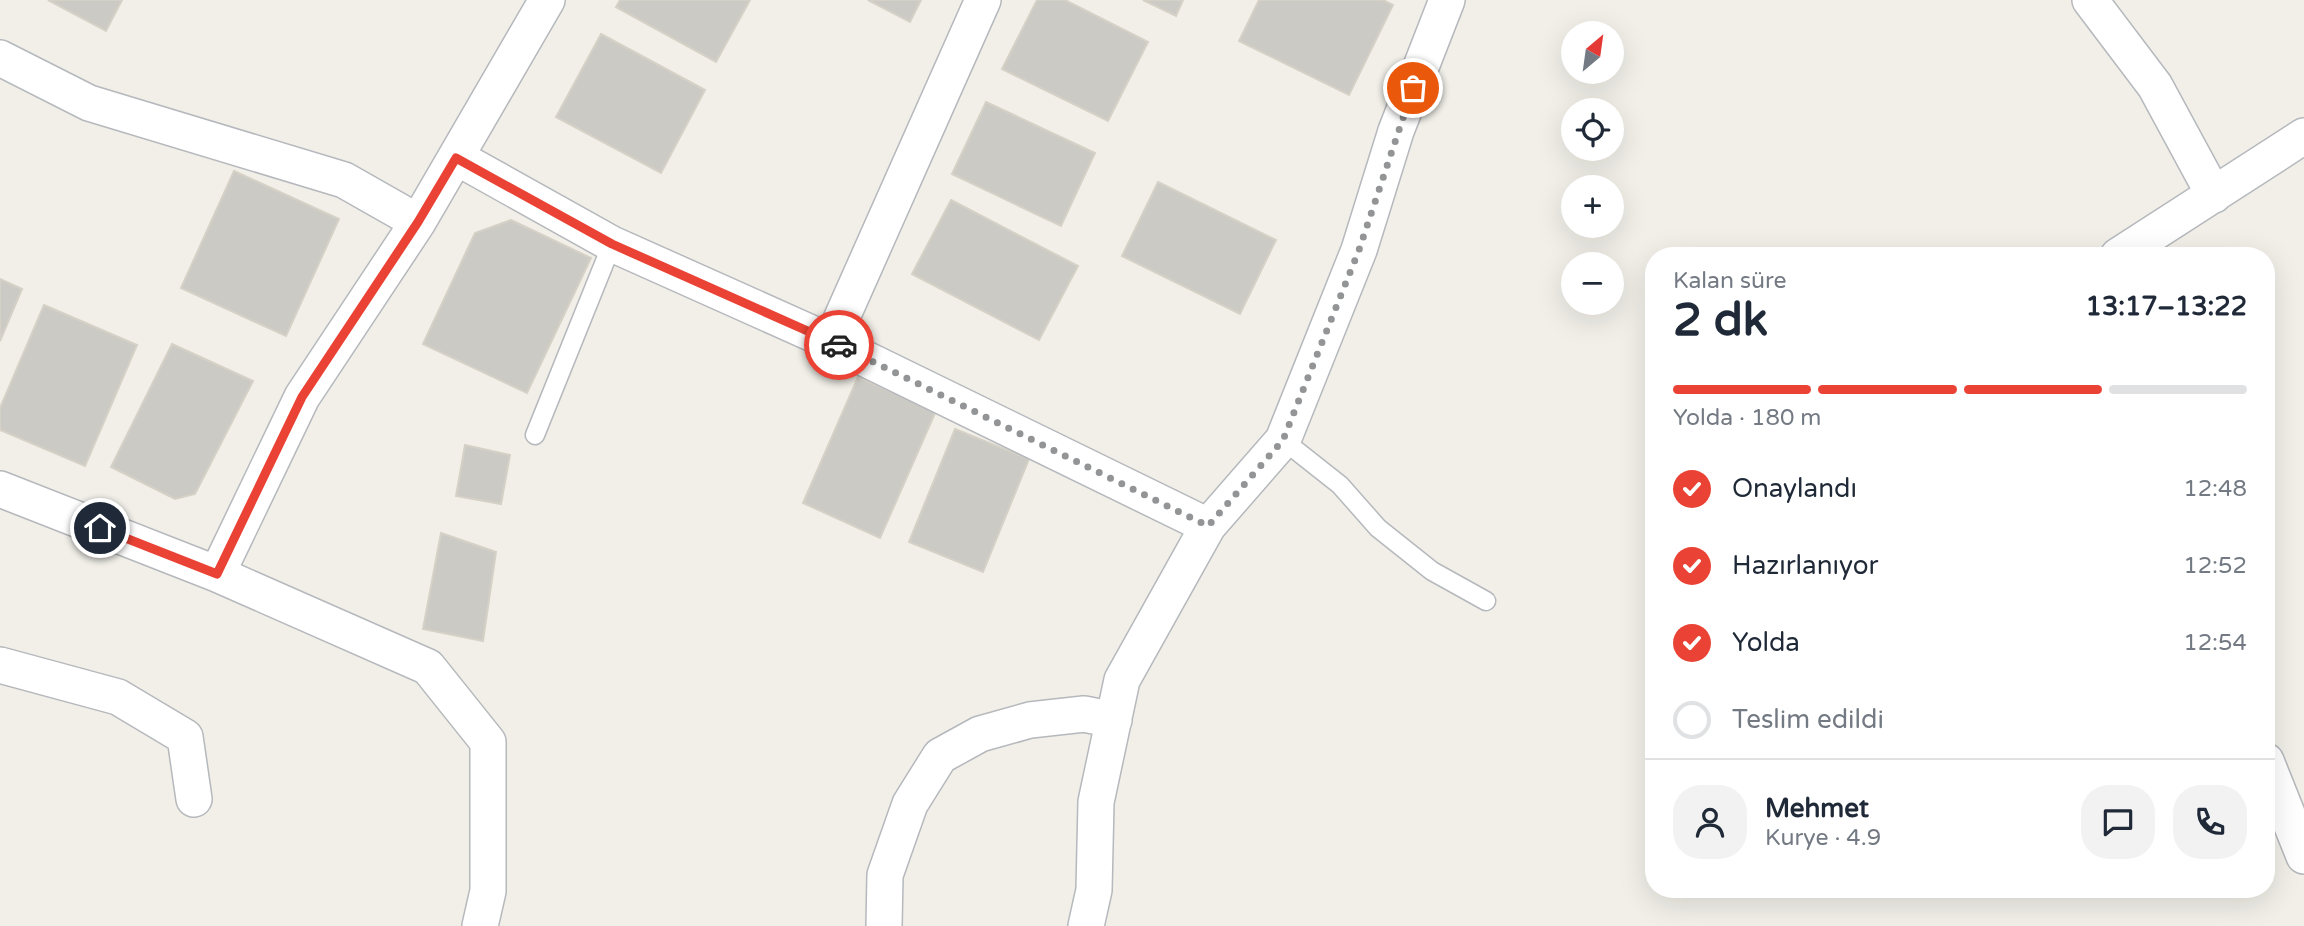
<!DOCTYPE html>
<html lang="tr">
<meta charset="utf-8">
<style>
:root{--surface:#fff;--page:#f2f2f3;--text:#1f2937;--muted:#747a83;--line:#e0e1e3;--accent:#ea4335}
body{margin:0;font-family:"Varela Round",sans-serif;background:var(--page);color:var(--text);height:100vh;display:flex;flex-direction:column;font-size:26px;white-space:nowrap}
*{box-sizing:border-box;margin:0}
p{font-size:23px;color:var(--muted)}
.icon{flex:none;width:38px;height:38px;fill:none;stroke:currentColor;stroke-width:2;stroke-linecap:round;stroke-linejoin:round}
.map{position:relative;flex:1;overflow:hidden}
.sheet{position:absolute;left:1645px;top:247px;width:630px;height:651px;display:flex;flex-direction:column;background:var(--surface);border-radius:28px;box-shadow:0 7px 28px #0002}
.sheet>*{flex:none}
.needle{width:46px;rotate:29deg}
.buttons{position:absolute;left:1561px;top:21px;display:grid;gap:14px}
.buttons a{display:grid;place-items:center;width:63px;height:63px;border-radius:50%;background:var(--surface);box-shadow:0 7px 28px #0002;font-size:35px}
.pin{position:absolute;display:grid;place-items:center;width:60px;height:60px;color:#fff;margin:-30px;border:4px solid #fff;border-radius:50%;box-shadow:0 2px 7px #0007}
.courier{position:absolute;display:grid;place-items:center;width:70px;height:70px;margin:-35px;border:5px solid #ea4335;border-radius:50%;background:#fff;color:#222;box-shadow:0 2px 9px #0007}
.overview em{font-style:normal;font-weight:700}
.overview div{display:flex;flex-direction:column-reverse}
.overview{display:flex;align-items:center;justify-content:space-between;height:119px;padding:0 28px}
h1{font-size:46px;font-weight:700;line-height:52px}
.bar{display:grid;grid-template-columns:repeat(4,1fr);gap:10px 7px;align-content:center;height:84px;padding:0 28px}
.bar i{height:9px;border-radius:5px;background:var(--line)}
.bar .current{background:var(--accent)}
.bar p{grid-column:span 4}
.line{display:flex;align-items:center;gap:18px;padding:0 28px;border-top:2px solid var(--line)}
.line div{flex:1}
.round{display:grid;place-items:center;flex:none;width:74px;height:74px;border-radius:28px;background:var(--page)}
ol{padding:0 28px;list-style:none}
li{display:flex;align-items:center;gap:21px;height:77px}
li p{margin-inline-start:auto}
li .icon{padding:7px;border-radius:50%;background:var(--accent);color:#fff;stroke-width:4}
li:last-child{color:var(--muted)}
li i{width:38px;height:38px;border:4px solid var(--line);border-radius:50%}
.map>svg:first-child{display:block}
.building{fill:#cccac5;stroke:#d6d1c6;stroke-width:2}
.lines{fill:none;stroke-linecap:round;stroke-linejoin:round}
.service-casing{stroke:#b5b8bc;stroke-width:21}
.minor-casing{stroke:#b5b8bc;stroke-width:38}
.service{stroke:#fff;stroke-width:18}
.minor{stroke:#fff;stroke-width:35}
.done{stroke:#929495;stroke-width:7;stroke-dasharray:0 12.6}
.route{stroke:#ea4335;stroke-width:9}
</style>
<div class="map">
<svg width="2304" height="926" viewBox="0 0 2304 926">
<rect width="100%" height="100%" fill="#f1efe8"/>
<path class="building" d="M48 0H122L106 31Z
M620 0H750L716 62 616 7Z
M868 0H921L910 22Z
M1037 0H1065L1148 42 1108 121 1002 69Z
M1143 0H1183L1176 16Z
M1259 0H1383L1393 5 1349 95 1239 41Z
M601 34 705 90 661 173 556 117Z
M986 102 1095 153 1061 226 952 174Z
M234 171 339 219 286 336 181 288Z
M1158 182 1276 240 1240 314 1122 256Z
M951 200 1078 266 1039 340 912 274Z
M511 220 591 258 527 393 423 344 475 233Z
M0 279 22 289 0 341Z
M44 305 137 345 85 466 0 430V408Z
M172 344 253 381 195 494 175 499 111 467Z
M858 377 936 411 880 538 803 503Z
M955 429 1029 459 983 572 909 542Z
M465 445 510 455 501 504 456 496Z
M441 533 496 552 483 641 423 629Z"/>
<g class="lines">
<defs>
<path id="service" d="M535 435 612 244
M1283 440 1340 485 1378 528 1432 571 1486 601"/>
<path id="minor" d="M2090 0 2155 86 2214 195
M0 58 89 103 344 180 418 222
M456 157 612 244 831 342 1208 526 1283 440 1359 250 1396 131 1447 0
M2118 256 2304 136
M831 342 983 0
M0 489 217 574 428 667 488 742V891L480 926
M217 574 302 397 418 222 547 0
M0 665 118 697 185 737 194 799
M2266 761 2304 856
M884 926 885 875 910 804 940 756 980 734 1030 720 1084 714 1114 720
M1086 926 1094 890 1096 802 1122 680 1208 526"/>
</defs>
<use href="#service" class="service-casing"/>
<use href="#minor" class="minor-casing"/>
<use href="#service" class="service"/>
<use href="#minor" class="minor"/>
</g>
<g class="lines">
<path class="done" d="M839 345 1208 526 1283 440 1359 250 1413 88"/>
<path class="route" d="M100 528 217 574 302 397 418 222 456 158 612 244 839 345"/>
</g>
</svg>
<div class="buttons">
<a><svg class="needle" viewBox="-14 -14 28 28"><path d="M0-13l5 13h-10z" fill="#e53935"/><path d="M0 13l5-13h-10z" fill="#747a83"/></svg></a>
<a><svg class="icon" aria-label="locate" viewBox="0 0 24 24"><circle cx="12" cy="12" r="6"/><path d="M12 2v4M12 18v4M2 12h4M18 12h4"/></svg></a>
<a>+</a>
<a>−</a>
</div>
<div class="pin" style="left:1413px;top:88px;background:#ea580c"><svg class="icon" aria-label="bag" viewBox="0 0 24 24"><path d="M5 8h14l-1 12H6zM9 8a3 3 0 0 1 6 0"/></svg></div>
<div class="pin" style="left:100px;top:528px;background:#1f2937"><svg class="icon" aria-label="home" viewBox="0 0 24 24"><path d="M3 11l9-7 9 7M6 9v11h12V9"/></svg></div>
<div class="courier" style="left:839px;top:345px"><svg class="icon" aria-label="car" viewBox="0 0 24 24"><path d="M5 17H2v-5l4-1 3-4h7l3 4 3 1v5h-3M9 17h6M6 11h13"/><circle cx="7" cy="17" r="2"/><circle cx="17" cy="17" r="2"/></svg></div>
<section class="sheet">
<div class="overview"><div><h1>2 dk</h1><p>Kalan süre</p></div><em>13:17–13:22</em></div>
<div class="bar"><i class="current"></i><i class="current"></i><i class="current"></i><i></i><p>Yolda · 180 m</p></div>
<ol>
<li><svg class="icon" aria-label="check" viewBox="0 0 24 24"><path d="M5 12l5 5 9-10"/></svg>Onaylandı<p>12:48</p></li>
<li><svg class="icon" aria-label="check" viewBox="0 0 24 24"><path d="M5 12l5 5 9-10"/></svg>Hazırlanıyor<p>12:52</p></li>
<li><svg class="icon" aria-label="check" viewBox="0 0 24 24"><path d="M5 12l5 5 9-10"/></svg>Yolda<p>12:54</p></li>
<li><i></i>Teslim edildi</li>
</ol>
<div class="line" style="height:126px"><a class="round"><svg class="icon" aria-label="person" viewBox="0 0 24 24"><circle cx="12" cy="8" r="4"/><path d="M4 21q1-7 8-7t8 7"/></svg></a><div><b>Mehmet</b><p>Kurye · 4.9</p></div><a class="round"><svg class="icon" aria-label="chat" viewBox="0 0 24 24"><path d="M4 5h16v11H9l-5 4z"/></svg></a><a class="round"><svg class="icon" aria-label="phone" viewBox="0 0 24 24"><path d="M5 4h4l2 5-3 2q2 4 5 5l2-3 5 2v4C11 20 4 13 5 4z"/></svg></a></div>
</section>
</div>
